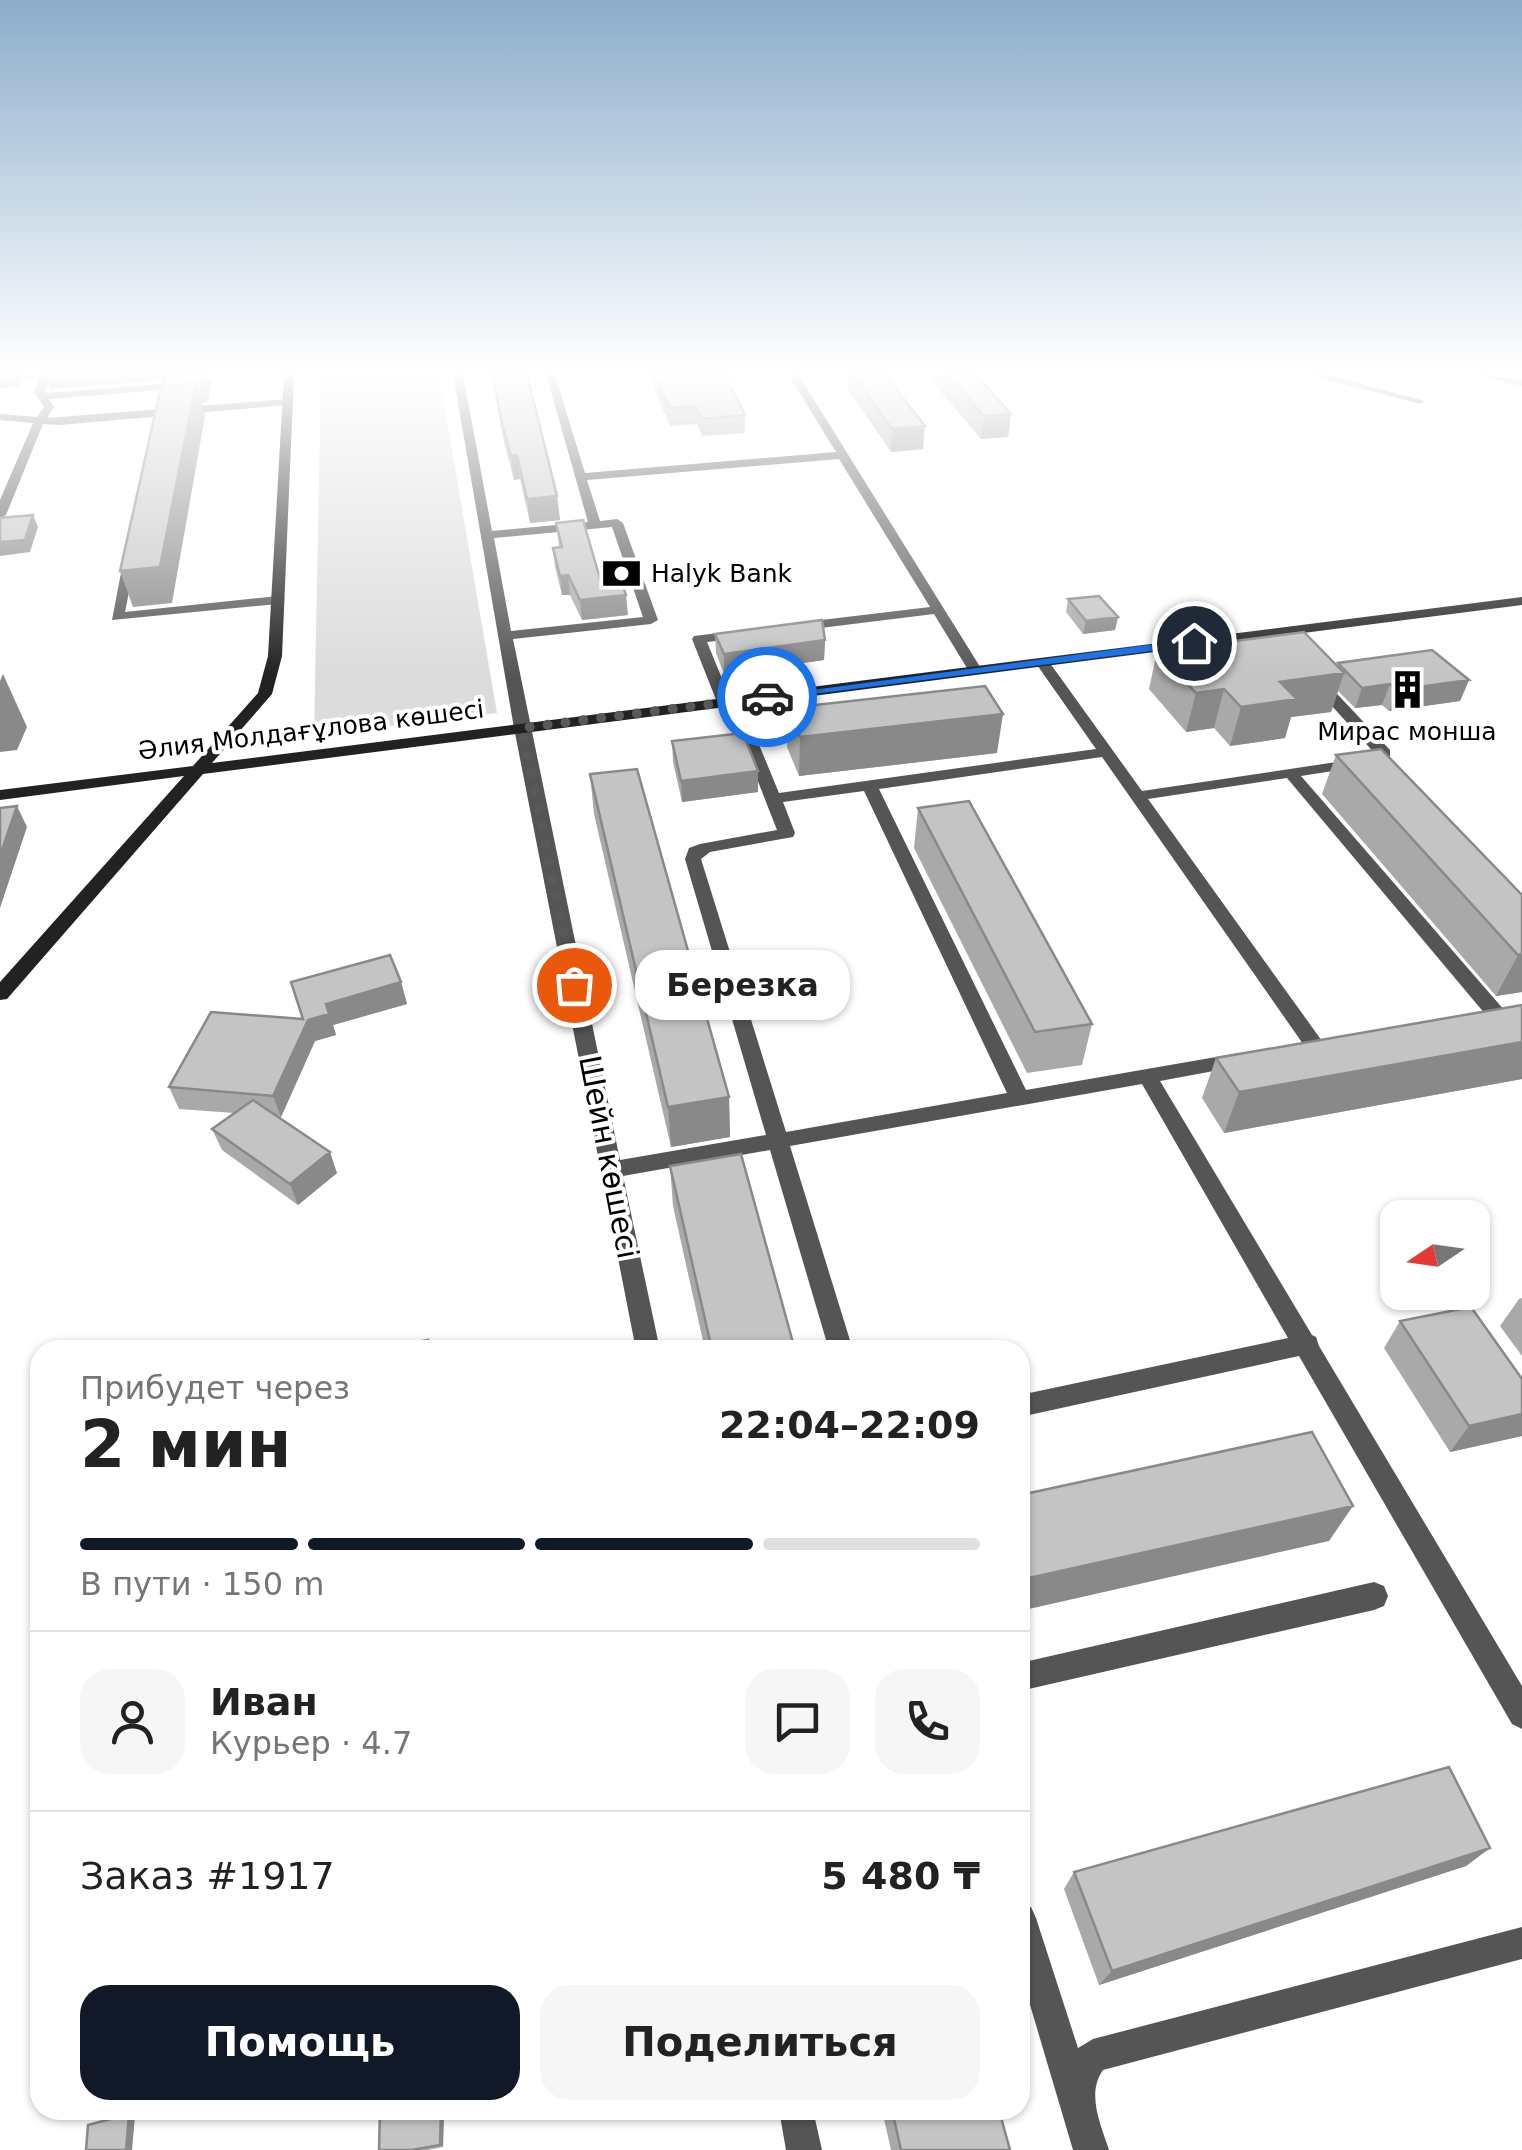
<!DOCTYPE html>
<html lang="ru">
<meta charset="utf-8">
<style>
:root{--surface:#fff;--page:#f6f6f6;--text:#222;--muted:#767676;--line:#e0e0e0;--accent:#111827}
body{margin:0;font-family:"DejaVu Sans",sans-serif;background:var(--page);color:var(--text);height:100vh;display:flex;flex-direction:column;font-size:38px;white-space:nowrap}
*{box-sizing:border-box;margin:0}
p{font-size:32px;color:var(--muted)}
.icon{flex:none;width:55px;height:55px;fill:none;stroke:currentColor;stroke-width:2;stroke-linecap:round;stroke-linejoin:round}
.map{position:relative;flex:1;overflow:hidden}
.details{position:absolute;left:30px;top:1340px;width:1000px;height:780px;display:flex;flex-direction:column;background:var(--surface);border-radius:30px;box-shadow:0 2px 8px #0004}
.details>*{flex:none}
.needle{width:65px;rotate:257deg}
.tools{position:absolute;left:1380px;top:1200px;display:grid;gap:20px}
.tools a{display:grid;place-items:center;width:110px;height:110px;border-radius:20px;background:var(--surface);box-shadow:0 2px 8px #0004;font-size:50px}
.pin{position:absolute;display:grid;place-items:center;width:85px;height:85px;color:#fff;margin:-42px;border:5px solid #fff;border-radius:50%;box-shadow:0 2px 10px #0007}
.courier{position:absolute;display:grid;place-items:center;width:100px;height:100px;margin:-50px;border:8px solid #1a73e8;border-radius:50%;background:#fff;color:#222;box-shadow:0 2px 12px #0007}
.bubble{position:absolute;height:70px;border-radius:30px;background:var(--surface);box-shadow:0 2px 8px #0004;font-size:32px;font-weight:700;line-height:70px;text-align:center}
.overview em{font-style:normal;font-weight:700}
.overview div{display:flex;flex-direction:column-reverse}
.overview{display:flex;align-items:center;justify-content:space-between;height:170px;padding:0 50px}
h1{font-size:65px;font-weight:700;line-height:75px}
.bar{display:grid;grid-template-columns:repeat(4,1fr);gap:15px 10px;align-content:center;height:120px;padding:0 50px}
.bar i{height:12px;border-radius:8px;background:var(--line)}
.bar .selected{background:var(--accent)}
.bar p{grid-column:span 4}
.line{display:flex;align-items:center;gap:25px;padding:0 50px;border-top:2px solid var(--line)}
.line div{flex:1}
.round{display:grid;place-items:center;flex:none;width:105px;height:105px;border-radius:30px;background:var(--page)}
.button{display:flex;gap:20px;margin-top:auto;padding:20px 50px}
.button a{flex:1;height:115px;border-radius:30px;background:var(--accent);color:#fff;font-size:40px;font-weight:700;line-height:115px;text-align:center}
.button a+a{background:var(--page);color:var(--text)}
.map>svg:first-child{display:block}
.green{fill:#dcdcdc}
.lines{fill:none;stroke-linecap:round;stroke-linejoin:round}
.street{fill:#555;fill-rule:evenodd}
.secondary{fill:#222;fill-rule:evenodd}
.wall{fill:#a9a9a9}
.shaded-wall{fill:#898989}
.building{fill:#c4c4c4;stroke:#898989;stroke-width:2.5}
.route{fill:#1a73e8}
.done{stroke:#595959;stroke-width:10;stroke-dasharray:0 18}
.labels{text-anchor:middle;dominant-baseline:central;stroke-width:8;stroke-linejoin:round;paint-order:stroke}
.far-poi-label{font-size:25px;fill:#000;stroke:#fff;text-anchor:start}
.far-street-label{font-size:25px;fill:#000;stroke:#fff}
.street-label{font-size:30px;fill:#000;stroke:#fff}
</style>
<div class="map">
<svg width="1522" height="2150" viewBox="0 0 1522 2150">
<rect width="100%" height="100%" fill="#fff"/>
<path class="green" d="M321 374H439L497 713 314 735Z"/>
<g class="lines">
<path class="street" d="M41 374H51L45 393 210 380 215 383 210 386 49 399 54 407 47 418 287 399 292 402 287 405 60 425 43 424 6 515 0 519V500L33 423 0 420V414L37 417 44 407 34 392Z
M453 374H463L492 531 588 522 546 374 555 375 585 473 836 452 788 374H798L982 670 970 673 934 614 796 631 789 627 796 623 930 607 839 459 587 480 600 521 617 519 623 523 658 620 651 624 513 639 620 1160 766 1135 685 859 689 848 700 844 777 830 728 705 717 702 692 639 694 636 742 630 749 634 742 638 707 642 730 698 741 701 779 793 1096 749 1035 662 1042 658 1047 659 1142 791 1377 756 1314 686V680H1324L1390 750V762L1301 776 1505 1011 1508 1016 1505 1021H1491L1287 778 1148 799 1322 1041 1325 1046 1315 1053 1308 1051 1102 757 879 789 1026 1090 1239 1053 1246 1055 1249 1060 1246 1065 1160 1081 1312 1335 1316 1337 1319 1346 1522 1686V1729L1512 1724 1299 1356 1020 1417V1395L1288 1338 1142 1084 790 1146 853 1350H829L770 1150 623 1176 660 1350H636L514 728ZM612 527 643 617 511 631 494 538ZM864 791 1007 1093 786 1132 701 859 710 852 793 837 795 833 783 802Z
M1306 374H1324L1425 401 1420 404Z
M1480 374 1522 380V386L1481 376Z
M130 553 136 557 125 612 278 596 285 600 278 604 112 620 124 557Z
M1374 1582 1384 1586 1388 1596 1384 1606 1374 1610 1020 1691V1663Z
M1020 1902 1031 1907 1036 1918 1078 2048 1093 2039 1522 1927V1959L1103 2070C1086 2094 1101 2125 1109 2150H1073L1020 1971Z
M779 2110H813L822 2150H786Z"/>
<path class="secondary" d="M284 374H294L282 656 272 694 212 763 1522 597V605L203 774 7 999 0 1000V982L184 776 0 800V790L193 766 258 693 268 656Z"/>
</g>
<path class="wall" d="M0 374H39L34 381 23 377 19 386Z
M485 374H527L557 496 560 520 530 523 520 479 514 480 504 443 492 376H485Z
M650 374H654L745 415V433L702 436 697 424 670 426 651 381Z
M847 374H884L923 449 891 452 847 388Z
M935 374H975L1011 414 1008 437 981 439 934 384Z
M556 523 601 582 628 615 582 620 570 595H562L555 567 553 548 559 547Z
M1068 599 1118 617 1115 630 1083 634 1066 612Z
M715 634 825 640 824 660 724 674 716 653Z
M1157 651 1337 666 1338 663 1469 680 1460 701 1389 711 1382 705 1355 708 1338 691 1331 712 1291 717 1285 738 1230 746 1214 728 1186 732 1149 689Z
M788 708 997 753 799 776 787 747Z
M672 741 758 771V792L682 802 673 762Z
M1336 755 1522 895V992L1496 996 1322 794Z
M590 774 729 1097 730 1137 671 1147 594 814Z
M918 808 1092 1024 1082 1065 1027 1073 914 848Z
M401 982 407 1004 333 1025 336 1035 315 1041 281 1117H278L337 1173 298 1205 222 1150 212 1129 234 1113 179 1109 169 1087 303 1019Z
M1522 1005V1079L1224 1133 1202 1098 1216 1058Z
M670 1166 795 1350H705L673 1206Z
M1522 1298V1356L1500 1326 1519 1299Z
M1400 1321 1522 1379V1436L1450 1452 1384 1348Z
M1490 1848 1466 1866 1099 1985 1064 1889 1074 1872Z
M444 2110 443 2147 428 2150H379Z
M882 2110H999L1010 2150H891Z"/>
<path class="shaded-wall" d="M0 374H22L23 377 19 386 0 388Z
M45 374H209L207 376 210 390 208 402 201 403 205 416 172 603 133 607 120 571 167 405 205 377 50 389Z
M1011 414 1008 437 981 439 984 416Z
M925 426 923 449 891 452 892 429Z
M517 455 520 479 514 480 511 456Z
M557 496 560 520 530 523 527 499Z
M33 515 38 527 30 552 0 556V542Z
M568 575 570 595H562L560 576Z
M626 595 628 615 582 620 580 600Z
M1118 617 1115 630 1083 634 1086 621Z
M825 640 824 660 724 674V654Z
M1344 673 1331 712 1291 717 1285 738 1230 746 1241 707 1280 682Z
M3 674 27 727 17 750 0 752V681Z
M1469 680 1460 701 1389 711 1397 690Z
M1390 684 1382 705 1355 708 1362 688Z
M1224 689 1214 728 1186 732 1196 693Z
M1003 714 997 753 799 776 800 737Z
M758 771V792L682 802 681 781Z
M17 806 27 827 0 908V856Z
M1522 954V992L1496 996 1518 955Z
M401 982 407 1004 333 1025 336 1035 315 1041 281 1117 273 1096 308 1020 326 1004Z
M1522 1042V1079L1224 1133 1239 1092Z
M729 1097 730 1137 671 1147 668 1107Z
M330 1152 337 1173 298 1205 290 1184Z
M1522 1414V1436L1450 1452 1469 1426Z
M1353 1506 1329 1541 1020 1611V1580Z
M1490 1848 1466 1866 1099 1985 1112 1971Z
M441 2110H444L443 2147 440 2145Z
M129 2114 135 2116 132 2150H126Z"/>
<path class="building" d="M193 374H206L203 386H195L196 384 163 387 166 376Z
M493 374H527L557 496 527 499 517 455 511 456 501 420Z
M654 374H724L745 415 702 419 696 407 670 408Z
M853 374H884L925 426 892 429Z
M947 374H975L1011 414 984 416Z
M196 384 160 567 120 571 161 387Z
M33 515 25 540 0 542V518Z
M583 520 601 582 621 580 626 595 580 600 568 575 560 576 553 548 562 547 556 523Z
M1099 596 1118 617 1086 621 1068 599Z
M822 620 825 640 724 654 715 634Z
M1304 632 1344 673 1280 682 1297 699 1241 707 1224 689 1196 693 1157 651Z
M1432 650 1469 680 1397 690 1390 684 1362 688 1338 663Z
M985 686 1003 714 800 737 788 708Z
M743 733 758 771 681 781 672 741Z
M1381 749 1522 895V954L1518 955 1336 755Z
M637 769 729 1097 668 1107 590 774Z
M969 801 1092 1024 1035 1032 918 808Z
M17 806 0 856V808Z
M390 955 401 982 326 1004 329 1014 308 1020 273 1096 169 1087 211 1012 303 1019 291 982Z
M1522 1005V1042L1239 1092 1216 1058Z
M253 1100 330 1152 290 1184 212 1129Z
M741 1154 795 1350H712L670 1166Z
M1471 1307 1522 1379V1414L1469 1426 1400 1321Z
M428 1340V1350H383V1348Z
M1312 1432 1353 1506 1020 1580V1495Z
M1449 1767 1490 1848 1112 1971 1074 1872Z
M380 2110H441L440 2145 412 2150H379Z
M892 2110H999L1010 2150H901Z
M129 2114 126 2150H86L88 2125Z"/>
<linearGradient id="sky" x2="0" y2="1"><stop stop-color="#8cadcc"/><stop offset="0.55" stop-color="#fff"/><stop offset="1" stop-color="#fff" stop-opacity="0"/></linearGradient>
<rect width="1522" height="675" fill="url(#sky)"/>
<path class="route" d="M1194 639 1198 645 767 700 761 697Z"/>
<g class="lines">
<path class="done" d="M574 985 522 728 767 697"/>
</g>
<defs>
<symbol id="bank-bare" viewBox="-9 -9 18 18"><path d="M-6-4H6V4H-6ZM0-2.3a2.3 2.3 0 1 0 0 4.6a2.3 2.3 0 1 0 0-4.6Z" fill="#000" stroke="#fff" stroke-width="2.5" paint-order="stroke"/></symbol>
<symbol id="building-bare" viewBox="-9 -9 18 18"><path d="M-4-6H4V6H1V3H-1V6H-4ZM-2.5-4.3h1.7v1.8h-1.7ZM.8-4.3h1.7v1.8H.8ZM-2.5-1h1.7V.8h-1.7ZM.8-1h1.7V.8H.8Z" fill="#000" stroke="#fff" stroke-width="2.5" paint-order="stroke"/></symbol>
</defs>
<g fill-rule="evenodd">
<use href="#bank-bare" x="594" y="546" width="55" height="55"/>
<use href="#building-bare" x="1380" y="662" width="55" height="55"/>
</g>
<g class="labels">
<g class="far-poi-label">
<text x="651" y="573">Halyk Bank</text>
<text x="1407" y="731" text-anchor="middle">Мирас монша</text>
</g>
<g class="far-street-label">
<text transform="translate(311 730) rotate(-7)">Әлия Молдағұлова көшесі</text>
</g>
<g class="street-label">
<text transform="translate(609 1157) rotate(79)">Шейн көшесі</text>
</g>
</g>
</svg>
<div class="tools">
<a><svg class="needle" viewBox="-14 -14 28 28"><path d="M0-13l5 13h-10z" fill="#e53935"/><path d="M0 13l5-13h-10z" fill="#767676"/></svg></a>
</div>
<div class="pin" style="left:574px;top:985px;background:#ea580c"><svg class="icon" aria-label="bag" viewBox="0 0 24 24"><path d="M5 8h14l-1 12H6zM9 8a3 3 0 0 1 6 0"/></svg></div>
<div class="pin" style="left:1194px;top:643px;background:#1f2937"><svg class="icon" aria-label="home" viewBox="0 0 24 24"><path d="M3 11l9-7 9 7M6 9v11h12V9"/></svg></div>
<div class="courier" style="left:767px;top:697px"><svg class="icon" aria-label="car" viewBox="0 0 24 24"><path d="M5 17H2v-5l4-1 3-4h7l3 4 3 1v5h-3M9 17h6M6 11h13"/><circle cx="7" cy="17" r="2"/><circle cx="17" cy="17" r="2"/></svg></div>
<div class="bubble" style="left:635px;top:950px;width:215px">Березка</div>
<section class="details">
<div class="overview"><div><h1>2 мин</h1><p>Прибудет через</p></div><em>22:04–22:09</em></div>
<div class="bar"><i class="selected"></i><i class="selected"></i><i class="selected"></i><i></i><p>В пути · 150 m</p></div>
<div class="line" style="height:180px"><a class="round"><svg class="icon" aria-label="person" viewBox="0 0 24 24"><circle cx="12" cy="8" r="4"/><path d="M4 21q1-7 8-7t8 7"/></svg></a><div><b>Иван</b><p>Курьер · 4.7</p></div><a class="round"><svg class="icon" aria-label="chat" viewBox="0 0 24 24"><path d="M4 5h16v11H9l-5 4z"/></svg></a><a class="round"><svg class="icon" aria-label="phone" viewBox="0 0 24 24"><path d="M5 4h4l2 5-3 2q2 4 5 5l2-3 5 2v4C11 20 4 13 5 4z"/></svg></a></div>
<div class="line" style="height:130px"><div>Заказ #1917</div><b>5 480 ₸</b></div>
<div class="button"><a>Помощь</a><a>Поделиться</a></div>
</section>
</div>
